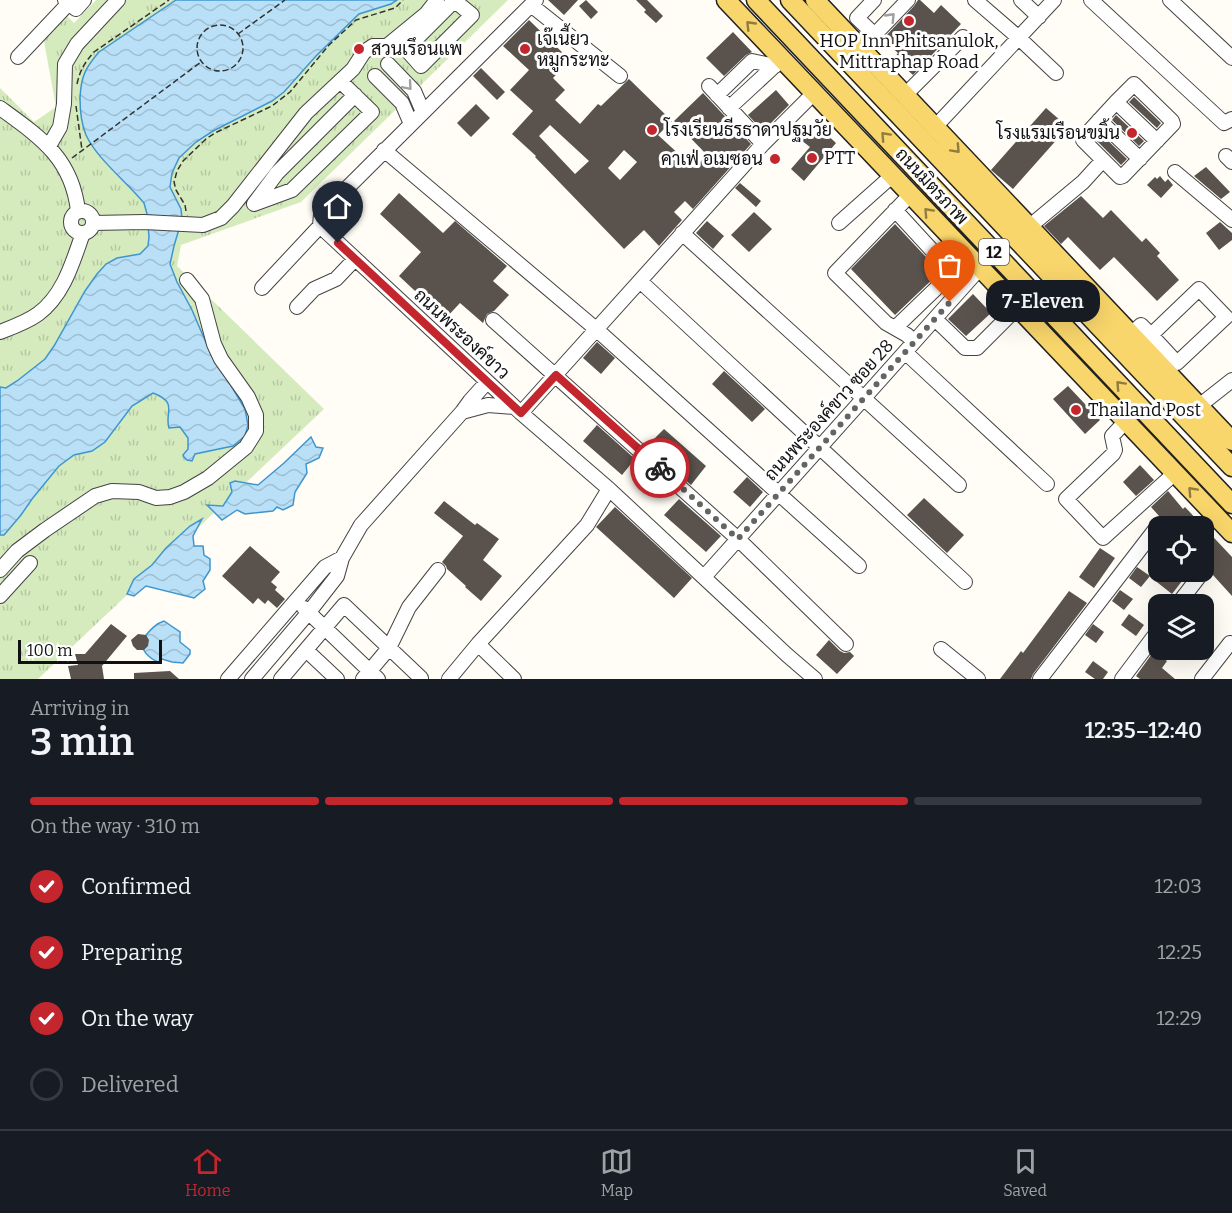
<!DOCTYPE html>
<meta charset="utf-8">
<style>
:root{--surface:#171b24;--page:#242831;--text:#f1f3f6;--muted:#9ea1a6;--line:#363941;--accent:#c4262e}
body{margin:0;font-family:Bitter,Sarabun,serif;background:var(--page);color:var(--text);height:100vh;display:flex;flex-direction:column;font-size:22px;white-space:nowrap}
*{box-sizing:border-box;margin:0}
p{font-size:20px;color:var(--muted)}
.icon{flex:none;width:33px;height:33px;fill:none;stroke:currentColor;stroke-width:2;stroke-linecap:round;stroke-linejoin:round}
.map{position:relative;height:679px;overflow:hidden}
.drawer{display:flex;flex-direction:column;background:var(--surface);flex:1}
.drawer>*{flex:none}
.buttons{position:absolute;left:1148px;top:516px;display:grid;gap:12px}
.buttons a{display:grid;place-items:center;width:66px;height:66px;border-radius:12px;background:var(--surface);box-shadow:0 6px 24px #0002;font-size:30px}
.scale{position:absolute;left:18px;bottom:15px;width:144px;box-sizing:border-box;padding-left:6px;border:3px solid #111;border-top:0;font-size:16px;line-height:21px;white-space:nowrap;color:#111;-webkit-text-stroke:4px #fff;paint-order:stroke}
.pin{position:absolute;display:grid;place-items:center;width:51px;height:51px;color:#fff;margin:-62px -26px;border-radius:50% 50% 50% 0;rotate:-45deg;box-shadow:0 0 6px #0007}
.pin .icon{rotate:45deg}
.courier{position:absolute;display:grid;place-items:center;width:60px;height:60px;margin:-30px;border:4px solid #c4262e;border-radius:50%;background:#fff;color:#222;box-shadow:0 2px 8px #0007}
.bubble{position:absolute;height:42px;border-radius:18px;background:var(--surface);box-shadow:0 6px 24px #0002;font-size:20px;font-weight:600;line-height:42px;text-align:center}
.head em{font-style:normal;font-weight:600}
.head div{display:flex;flex-direction:column-reverse}
.head{display:flex;align-items:center;justify-content:space-between;height:102px;padding:0 30px}
h1{font-size:39px;font-weight:600;line-height:45px}
.bar{display:grid;grid-template-columns:repeat(4,1fr);gap:9px 6px;align-content:center;height:72px;padding:0 30px}
.bar i{height:8px;border-radius:4px;background:var(--line)}
.bar .on{background:var(--accent)}
.bar p{grid-column:span 4}
ol{padding:0 30px;list-style:none}
li{display:flex;align-items:center;gap:18px;height:66px}
li p{margin-inline-start:auto}
li .icon{padding:6px;border-radius:50%;background:var(--accent);color:#fff;stroke-width:4}
li:last-child{color:var(--muted)}
li i{width:33px;height:33px;border:3px solid var(--line);border-radius:50%}
.tab-bar{display:flex;justify-content:space-around;align-items:center;height:84px;border-top:2px solid var(--line);background:var(--surface);font-size:16px;color:var(--muted)}
.tab-bar a{display:grid;justify-items:center;gap:3px}
.tab-bar .on{color:var(--accent)}
.map>svg:first-child{display:block}
.park{fill:url(#park-tufts)}
.water{fill:url(#water-waves);stroke:#3f96cf;stroke-width:1.5}
.building{fill:#5a524d;fill-rule:evenodd}
.lines{fill:none;stroke-linecap:round;stroke-linejoin:round}
.minor-casing{stroke:#444;stroke-width:16}
.major-casing{stroke:#222;stroke-width:21}
.path{stroke:#333;stroke-width:1.5;stroke-dasharray:6 3;stroke-linecap:butt}
.minor{stroke:#fff;stroke-width:14}
.major{stroke:#f9d66b;stroke-width:18}
.oneway{stroke:#a0a0a0}
.oneway2{stroke:#917d42}
.done{stroke:#646461;stroke-width:6;stroke-dasharray:0 10.8}
.route{stroke:#c4262e;stroke-width:8}
.poi-dot{fill:#c4262e;stroke:#fff;stroke-width:2}
.labels{text-anchor:middle;dominant-baseline:central;stroke-width:6;stroke-linejoin:round;paint-order:stroke}
.shield{fill:#fff;stroke:#585858;stroke-width:1.5}
.shield-label{font-size:16px;font-weight:bold;fill:#111}
.poi-label{font-size:18px;fill:#111;stroke:#fff;text-anchor:start}
.street-label{font-size:18px;fill:#111;stroke:#fff}
</style>
<div class="map">
<svg width="1232" height="679" viewBox="0 0 1232 679">
<defs>
<pattern id="park-tufts" width="24" height="20" patternUnits="userSpaceOnUse" patternTransform="scale(1.5)"><rect width="24" height="20" fill="#d5ebbd"/><path d="M3 7l-1-3M5 7V3M7 7l1-3M15 17l-1-3M17 17v-4M19 17l1-3" fill="none" stroke="#b6c8a1"/></pattern>
<pattern id="water-waves" width="16" height="10" patternUnits="userSpaceOnUse" patternTransform="scale(1.5)"><rect width="16" height="10" fill="#b9e0f7"/><path d="M0 5q4-4 8 0t8 0" fill="none" stroke="#9ebfd3"/></pattern>
</defs>
<rect width="100%" height="100%" fill="#fffdf5"/>
<path class="park" d="M96 0H508L301 202 181 245 177 266 324 409 38 679H0V88L34 122 56 107 43 36 65 14 74 23Z"/>
<path class="water" d="M176 0H397L391 4 359 14 316 56 284 92 272 101 213 131 196 142 179 158 172 173 170 187 181 209 182 219 174 246 170 264 177 282 192 310 207 345 245 409 248 425 245 436 233 446 195 454 192 461 187 460 184 457 183 455 188 449V438L180 427 169 428C164 412 179 403 153 393L132 406 105 442 92 451 74 455 59 466 32 499 21 515 4 535H0V387L6 388 17 381 45 359 54 346 85 291 97 274 106 264 117 258 140 254 148 246 149 237 147 214 144 203C127 182 97 159 86 135 81 123 80 111 80 98 81 77 85 68 99 52Z
M311 437 316 447 323 448 319 458 306 464 307 473 295 492 293 505 283 510 277 507 273 511 245 514 237 510 222 520 207 505 223 506 232 492 230 483 235 481 258 485 284 463Z
M202 519 193 536 194 546H203L204 555 210 559V570L203 581 205 589 194 598 146 586 134 596 127 594 134 579 152 565 166 548 190 526Z
M164 621 180 632V642L190 650V654L183 663 172 662 162 659 158 662C149 658 142 651 141 641 148 633 154 624 164 621Z"/>
<path class="building" d="M548 0H578L564 15Z
M586 0 598 12 591 19 579 6Z
M636 0H647L663 16 656 23 644 12 646 10Z
M918 0H920L934 13 941 5 961 24 913 75 894 58 898 53 883 39 914 6Z
M529 20 570 60 553 78 565 90 555 100 580 124 598 104 601 106 629 79 672 121 658 135 694 168 707 155 674 121 703 93 751 144 693 209 685 201 674 212 682 220 659 246 644 230 624 249 535 157 536 156 512 134 533 111 510 90 529 70 503 46ZM550 125 589 161 575 174 539 136ZM624 150 637 162 620 180 608 168Z
M733 32 752 52 746 55 724 76 706 58Z
M481 68 505 92 497 100 473 76Z
M776 90 789 105 763 131 748 115Z
M1134 97 1161 123 1157 128 1129 102Z
M476 104 490 118 471 137 457 123Z
M1046 108 1068 127 1013 189 991 170Z
M1116 115 1144 141 1139 146 1112 120Z
M806 126 820 137 824 132 836 143 804 181 791 169 810 147 797 137Z
M1100 133 1127 159 1121 165 1095 139Z
M1206 167 1230 192 1221 199 1194 176Z
M1160 176 1165 182 1168 179 1173 185 1161 198 1147 185 1155 177 1157 179Z
M740 183 761 201 756 207 735 188Z
M399 193 443 233 455 221 507 266 493 281 509 295 494 311 487 314 483 323 460 303 445 319 399 276 421 252 380 214Z
M1081 196 1103 218 1111 210 1142 242 1146 238 1160 253 1157 256 1179 280 1157 301 1114 257 1100 270 1068 237 1061 244 1044 226Z
M754 212 772 229 749 252 731 235Z
M707 221 724 236 713 249 696 233Z
M1220 222 1232 233V240L1219 250 1206 233Z
M895 224 940 272 895 315 851 269Z
M973 294 991 313 966 336 948 319Z
M597 342 615 358 601 374 583 358Z
M724 371 765 409 752 422 712 384Z
M1068 386 1100 420 1085 434 1053 399Z
M597 425 635 459 622 475 583 441Z
M664 429 706 466 691 485 647 446Z
M1140 465 1154 480 1136 496 1123 482Z
M747 477 763 492 750 507 733 492Z
M1168 491 1183 509 1185 507 1232 557V596L1203 564V526H1168L1151 507Z
M924 498 964 535 947 553 907 515Z
M679 499 721 536 706 552 664 515Z
M444 501 475 525 477 523 499 539 483 560 502 576 481 601 465 587 466 586 447 569 446 566 442 562 463 536 434 513Z
M615 507 692 578 674 598 596 527Z
M250 546 280 572 271 582 277 587 275 590 285 599 277 608 268 600 265 604 258 598 253 604 222 576Z
M1100 548 1115 558 1094 588 1079 577Z
M1137 567 1150 576 1141 587 1129 578Z
M1158 572H1189L1172 594 1153 579Z
M1120 590 1133 599 1124 610 1112 601Z
M1069 591 1087 603 1033 674 1031 679H1000L1021 651 1023 653Z
M1129 614 1144 625 1136 636 1121 625Z
M111 624 127 636 102 666 104 679H71L68 666 78 665 75 654H85Z
M1093 624 1104 632 1096 643 1085 635Z
M138 634 146 635 149 640 148 646 144 650H137L133 646 131 640Z
M829 640 840 651 844 653 850 652 854 656 837 674 816 655Z
M1154 651 1167 661 1162 668 1175 679H1140L1136 676Z
M1093 661 1108 672 1103 679H1095L1085 672Z
M170 671 179 679H134V673Z"/>
<g class="lines">
<defs>
<path id="minor" d="M65 0 76 9 84 0
M536 0 321 214 320 226 521 413 609 489 787 655 815 679
M874 0 857 18 875 35
M975 0 1019 38 1056 73
M1021 0 1039 17
M1091 0 1224 123 1232 119
M1170 0 1232 58
M531 5 620 76
M397 39 421 66 472 15 454 0
M406 49 454 1
M861 49 908 0
M18 57 69 3
M388 64 414 91 423 112
M375 76 402 103 411 124
M340 81 372 112 292 190 254 204 277 173 355 95
M1134 84 1172 121 1173 124 1123 176 1120 177 1083 140V138L1116 102Z
M709 86 763 144
M717 95 752 61 775 66
M905 95 963 37
M1116 102 1157 141
M0 108C40 137 72 158 78 211
M729 108 782 59
M1099 120 1140 159
M935 127 1054 0
M49 146 60 127 64 104 65 64 77 44 118 0
M384 150 596 329 859 566
M1226 156 1232 162
M1175 172 1232 220
M911 194 835 273 886 323 907 335 914 342
M895 210 951 271 950 275 895 328
M71 222a11 11 0 1 1 22 0a11 11 0 1 1-22 0Z
M93 223 144 222 203 225 221 218 233 206 306 113 353 69 364 52 373 46H387L426 14 437 0
M839 223 893 175
M1029 227 1083 182 1103 160
M682 233 959 485
M640 281 965 582
M262 288 320 226
M297 307 314 289 336 279 355 259
M935 319 965 348H977L1018 307
M493 320 738 539 846 644
M0 332C13 327 27 322 38 314 64 295 73 261 83 233
M1131 334 1141 325 1151 335 1199 289 1226 317 1177 363 1151 335
M905 352 1047 484
M1199 406 1232 380
M462 412 488 405 514 407
M521 413 763 144 815 92
M1126 421 1112 436 1115 450 1113 454 1066 499 1103 538 1175 473
M0 570 17 551 45 530 95 496 112 491 139 492 156 498 170 497 184 492 208 478 246 447 256 431V415L248 397 221 359 214 344 202 299 187 280
M704 577 981 267
M0 596 30 563
M1178 604 1198 578
M304 608 378 679
M478 644 514 679
M941 649 978 679
M306 650 337 679
M228 679 325 567 342 558
M252 679 309 612 337 576 342 558 361 525 462 412 470 401 487 382
M281 679 344 605 421 678
M363 679 389 648 409 607 438 570
M449 679 478 644 587 525 609 489
M1040 679 1154 531
M1122 679 1158 631
M1202 679 1230 643"/>
<path id="major" d="M726 0 1232 533
M756 0 1232 504
M790 0 1232 467
M815 0 1232 441"/>
</defs>
<use href="#minor" class="minor-casing"/>
<use href="#major" class="major-casing"/>
<path class="path" d="M197 48a23 23 0 1 1 46 0a23 23 0 1 1-46 0Z
M238 34 285 0
M77 84C80 70 85 62 94 52L169 0
M76 106 82 150
M72 158 201 62
M186 211 185 205 176 190 174 182 177 171 183 161 207 138 217 132 272 106 290 92 329 45 356 20 395 8 403 0"/>
<use href="#minor" class="minor"/>
<use href="#major" class="major"/>
</g>
<defs><path id="oneway-chevron" d="M-2-3.5L2.5 0L-2 3.5" fill="none" stroke-width="1.6" stroke-linecap="round" stroke-linejoin="round" transform="scale(1.5)"/></defs>
<g class="oneway">
<use href="#oneway-chevron" transform="translate(891 17) rotate(-46)"/>
<use href="#oneway-chevron" transform="translate(408 86) rotate(49)"/>
</g>
<g class="oneway2">
<use href="#oneway-chevron" transform="translate(750 25) rotate(-134)"/>
<use href="#oneway-chevron" transform="translate(885 136) rotate(-133)"/>
<use href="#oneway-chevron" transform="translate(956 149) rotate(47)"/>
<use href="#oneway-chevron" transform="translate(928 212) rotate(-133)"/>
<use href="#oneway-chevron" transform="translate(1120 385) rotate(-133)"/>
<use href="#oneway-chevron" transform="translate(1192 491) rotate(-133)"/>
</g>
<g class="lines">
<path class="done" d="M660 468 738 539 950 302"/>
<path class="route" d="M338 243 521 413 556 375 660 468"/>
</g>
<g class="poi-dot">
<circle cx="909" cy="21" r="6"/>
<circle cx="359" cy="49" r="6"/>
<circle cx="525" cy="49" r="6"/>
<circle cx="652" cy="130" r="6"/>
<circle cx="1132" cy="133" r="6"/>
<circle cx="812" cy="158" r="6"/>
<circle cx="775" cy="159" r="6"/>
<circle cx="1076" cy="410" r="6"/>
</g>
<g class="labels">
<rect class="shield" x="979" y="239" width="30" height="26" rx="4.5"/>
<g class="shield-label">
<text x="994" y="252">12</text>
</g>
<g class="poi-label">
<text x="537" y="39">เจ๊เนี้ยว<tspan x="537" dy="21">หมูกระทะ</tspan></text>
<text x="909" y="41" text-anchor="middle">HOP Inn Phitsanulok,<tspan x="909" dy="21">Mittraphap Road</tspan></text>
<text x="371" y="49">สวนเรึอนเเพ</text>
<text x="664" y="130">โรงเรียนธีรธาดาปฐมวัย</text>
<text x="1120" y="133" text-anchor="end">โรงแรมเรือนขมิ้น</text>
<text x="824" y="158">PTT</text>
<text x="763" y="159" text-anchor="end">คาเฟ่ อเมซอน</text>
<text x="1088" y="410">Thailand Post</text>
</g>
<g class="street-label">
<text transform="translate(932 186) rotate(47)">ถนนมิตรภาพ</text>
<text transform="translate(462 334) rotate(43)">ถนนพระองค์ขาว</text>
<text transform="translate(829 410) rotate(-48)">ถนนพระองค์ขาว ซอย 28</text>
</g>
</g>
</svg>
<div class="buttons">
<a><svg class="icon" aria-label="locate" viewBox="0 0 24 24"><circle cx="12" cy="12" r="6"/><path d="M12 2v4M12 18v4M2 12h4M18 12h4"/></svg></a>
<a><svg class="icon" aria-label="layers" viewBox="0 0 24 24"><path d="M12 4l9 5-9 5-9-5zM3 14l9 5 9-5"/></svg></a>
</div>
<div class="scale">100 m</div>
<div class="pin" style="left:950px;top:302px;background:#ea580c"><svg class="icon" aria-label="bag" viewBox="0 0 24 24"><path d="M5 8h14l-1 12H6zM9 8a3 3 0 0 1 6 0"/></svg></div>
<div class="pin" style="left:338px;top:243px;background:#1f2937"><svg class="icon" aria-label="home" viewBox="0 0 24 24"><path d="M3 11l9-7 9 7M6 9v11h12V9"/></svg></div>
<div class="courier" style="left:660px;top:468px"><svg class="icon" aria-label="bike" viewBox="0 0 24 24"><circle cx="6" cy="16" r="4"/><circle cx="18" cy="16" r="4"/><path d="M6 16l4-8h5l3 8M10 8l3 8H6M13 5h3"/></svg></div>
<div class="bubble" style="left:986px;top:280px;width:114px">7-Eleven</div>
</div>
<section class="drawer">
<div class="head"><div><h1>3 min</h1><p>Arriving in</p></div><em>12:35–12:40</em></div>
<div class="bar"><i class="on"></i><i class="on"></i><i class="on"></i><i></i><p>On the way · 310 m</p></div>
<ol>
<li><svg class="icon" aria-label="check" viewBox="0 0 24 24"><path d="M5 12l5 5 9-10"/></svg>Confirmed<p>12:03</p></li>
<li><svg class="icon" aria-label="check" viewBox="0 0 24 24"><path d="M5 12l5 5 9-10"/></svg>Preparing<p>12:25</p></li>
<li><svg class="icon" aria-label="check" viewBox="0 0 24 24"><path d="M5 12l5 5 9-10"/></svg>On the way<p>12:29</p></li>
<li><i></i>Delivered</li>
</ol>
</section>
<nav class="tab-bar">
<a class="on"><svg class="icon" aria-label="home" viewBox="0 0 24 24"><path d="M3 11l9-7 9 7M6 9v11h12V9"/></svg>Home</a>
<a><svg class="icon" aria-label="map" viewBox="0 0 24 24"><path d="M3 6l6-2 6 2 6-2v14l-6 2-6-2-6 2zM9 4v14M15 6v14"/></svg>Map</a>
<a><svg class="icon" aria-label="saved" viewBox="0 0 24 24"><path d="M7 4h10v16l-5-4-5 4z"/></svg>Saved</a>
</nav>
